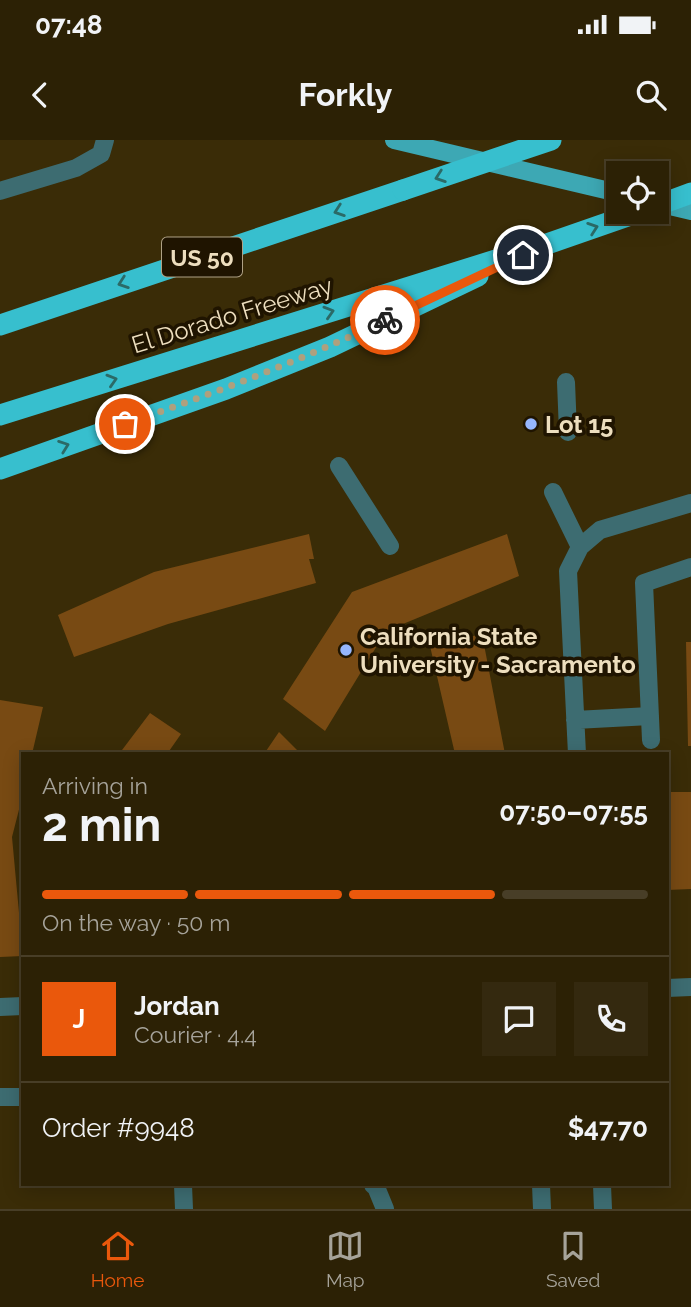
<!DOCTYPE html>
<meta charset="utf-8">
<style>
:root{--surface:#2c2105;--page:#34290f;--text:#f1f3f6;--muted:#a6a39a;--line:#483e27;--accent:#ea580c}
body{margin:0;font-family:Raleway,sans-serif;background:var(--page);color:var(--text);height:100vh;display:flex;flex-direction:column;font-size:26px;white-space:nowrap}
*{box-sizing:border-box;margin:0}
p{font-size:23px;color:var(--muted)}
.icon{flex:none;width:38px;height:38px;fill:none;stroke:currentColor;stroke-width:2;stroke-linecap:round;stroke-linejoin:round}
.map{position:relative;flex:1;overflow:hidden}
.drawer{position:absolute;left:21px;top:612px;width:648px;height:434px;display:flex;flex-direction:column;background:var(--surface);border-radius:0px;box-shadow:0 4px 18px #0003,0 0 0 2px var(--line)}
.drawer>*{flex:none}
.controls{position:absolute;left:606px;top:21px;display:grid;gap:14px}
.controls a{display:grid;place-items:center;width:63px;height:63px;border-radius:0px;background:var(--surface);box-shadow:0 4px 18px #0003,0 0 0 2px var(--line);font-size:35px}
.pin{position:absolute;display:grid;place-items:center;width:60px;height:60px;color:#fff;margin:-30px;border:4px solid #fff;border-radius:50%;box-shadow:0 2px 7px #0007}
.courier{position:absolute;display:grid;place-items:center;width:70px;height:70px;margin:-35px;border:5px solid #ea580c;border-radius:50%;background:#fff;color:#222;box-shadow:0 2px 9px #0007}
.summary em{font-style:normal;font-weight:700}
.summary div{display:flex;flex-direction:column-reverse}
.summary{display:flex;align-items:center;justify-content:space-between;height:119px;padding:0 21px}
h1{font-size:46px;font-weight:700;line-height:52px}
.bar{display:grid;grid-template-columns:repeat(4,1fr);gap:10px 7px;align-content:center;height:84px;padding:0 21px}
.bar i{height:9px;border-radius:5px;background:var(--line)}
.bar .selected{background:var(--accent)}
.bar p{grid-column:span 4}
.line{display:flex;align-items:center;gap:18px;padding:0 21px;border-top:2px solid var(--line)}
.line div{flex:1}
.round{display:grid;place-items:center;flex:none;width:74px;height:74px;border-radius:0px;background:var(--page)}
.status{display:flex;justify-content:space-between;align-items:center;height:49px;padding:0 35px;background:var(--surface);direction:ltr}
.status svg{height:19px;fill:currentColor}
header{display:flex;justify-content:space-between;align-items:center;height:91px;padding:0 21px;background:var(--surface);font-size:32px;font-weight:700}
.menu{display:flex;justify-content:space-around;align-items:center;height:98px;border-top:2px solid var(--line);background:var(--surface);font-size:19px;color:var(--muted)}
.menu a{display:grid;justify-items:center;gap:4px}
.menu .selected{color:var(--accent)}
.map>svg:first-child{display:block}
.building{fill:#784a13}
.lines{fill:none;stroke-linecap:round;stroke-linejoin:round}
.minor{stroke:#3d6c71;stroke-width:18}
.major{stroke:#3da8b4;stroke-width:18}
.highway{stroke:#37bfce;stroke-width:21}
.highway-bridge{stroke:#37bfce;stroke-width:21}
.oneway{stroke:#2b6a67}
.done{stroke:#aea07e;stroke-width:7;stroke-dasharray:0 12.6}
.route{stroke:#ea580c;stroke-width:9}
.poi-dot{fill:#96b6fd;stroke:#1f1400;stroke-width:2.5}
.labels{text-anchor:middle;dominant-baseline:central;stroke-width:7;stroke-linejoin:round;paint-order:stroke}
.shield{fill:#1f1400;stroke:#afa185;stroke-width:2}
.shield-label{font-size:23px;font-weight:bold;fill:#eddebe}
.street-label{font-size:24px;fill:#eddebe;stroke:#1f1400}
.poi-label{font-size:24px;font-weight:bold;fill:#eddebe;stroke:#1f1400;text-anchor:start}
</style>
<div class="status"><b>07:48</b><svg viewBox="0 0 49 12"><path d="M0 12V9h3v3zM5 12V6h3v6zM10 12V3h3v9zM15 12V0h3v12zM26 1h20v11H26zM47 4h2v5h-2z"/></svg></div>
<header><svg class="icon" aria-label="back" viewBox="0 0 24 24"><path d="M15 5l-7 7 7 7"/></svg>Forkly<svg class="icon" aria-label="search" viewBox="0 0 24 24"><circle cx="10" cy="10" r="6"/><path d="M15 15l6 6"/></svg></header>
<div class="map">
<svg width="691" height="1069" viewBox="0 0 691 1069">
<rect width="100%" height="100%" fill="#3a2c07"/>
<path class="building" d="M309 394 314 419H309L316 443 168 484 74 517 58 475 154 432Z
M507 394 519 436 386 491 325 591 283 559 352 452Z
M482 494 505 614H455L430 506Z
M686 502H691V606H688Z
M0 560 43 567 32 614H23V654L12 697 23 816 0 817Z
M150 573 181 594 167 614H119Z
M279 592 301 614H264Z
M667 652H691V749L667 750Z"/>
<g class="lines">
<path class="minor" d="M0 51 76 28 101 14 105 0
M566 242 568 292
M339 326 390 406
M553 352 580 407
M575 580 650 576
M651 600 644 443 691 427
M577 614 568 431 580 407 600 390 691 363
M667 848 691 847
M0 867 23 866
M0 957H23
M183 1045 184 1069
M373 1045 376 1047 385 1069
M541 1045 542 1069
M602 1045 603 1069"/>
<path class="major" d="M394 0 618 53
M657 63 691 71"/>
<path class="highway" d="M0 185 403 50
M0 275 547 104 639 72
M0 329 226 249 330 207 478 136"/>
<path class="highway-bridge" d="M403 50 551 0
M656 66 691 53"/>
</g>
<defs><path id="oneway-chevron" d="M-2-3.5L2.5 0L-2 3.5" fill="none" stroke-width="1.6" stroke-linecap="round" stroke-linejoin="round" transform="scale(1.75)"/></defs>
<g class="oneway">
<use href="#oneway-chevron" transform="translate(440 37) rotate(161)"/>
<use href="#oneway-chevron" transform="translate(339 71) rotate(161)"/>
<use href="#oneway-chevron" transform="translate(593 88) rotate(-19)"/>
<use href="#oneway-chevron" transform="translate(123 143) rotate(161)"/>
<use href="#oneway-chevron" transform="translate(329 172) rotate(-17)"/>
<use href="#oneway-chevron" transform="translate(112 240) rotate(-17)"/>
<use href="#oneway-chevron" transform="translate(64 306) rotate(-20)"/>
</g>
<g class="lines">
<path class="done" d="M125 284C214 253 301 221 385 180"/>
<path class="route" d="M385 180 523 115"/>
</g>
<g class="poi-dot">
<circle cx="531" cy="284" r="7"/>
<circle cx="346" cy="510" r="7"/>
</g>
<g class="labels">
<rect class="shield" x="162" y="97.5" width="80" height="39" rx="5"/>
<g class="shield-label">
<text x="202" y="117">US 50</text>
</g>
<g class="street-label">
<text transform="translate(232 175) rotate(-17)">El Dorado Freeway</text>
</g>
<g class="poi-label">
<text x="545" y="284">Lot 15</text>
<text x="360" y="496">California State<tspan x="360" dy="28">University - Sacramento</tspan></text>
</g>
</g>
</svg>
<div class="controls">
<a><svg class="icon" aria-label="locate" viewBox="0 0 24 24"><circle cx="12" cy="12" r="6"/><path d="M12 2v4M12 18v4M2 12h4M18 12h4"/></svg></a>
</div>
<div class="pin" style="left:125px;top:284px;background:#ea580c"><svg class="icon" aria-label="bag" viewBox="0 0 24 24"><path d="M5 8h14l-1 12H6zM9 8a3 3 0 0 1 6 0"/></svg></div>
<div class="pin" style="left:523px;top:115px;background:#1f2937"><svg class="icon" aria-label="home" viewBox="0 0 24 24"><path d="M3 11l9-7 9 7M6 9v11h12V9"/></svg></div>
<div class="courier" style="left:385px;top:180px"><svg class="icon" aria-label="bike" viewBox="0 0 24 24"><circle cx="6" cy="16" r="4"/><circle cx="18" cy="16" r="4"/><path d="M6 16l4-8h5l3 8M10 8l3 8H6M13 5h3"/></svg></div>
<section class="drawer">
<div class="summary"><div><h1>2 min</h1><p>Arriving in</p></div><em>07:50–07:55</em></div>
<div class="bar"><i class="selected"></i><i class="selected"></i><i class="selected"></i><i></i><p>On the way · 50 m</p></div>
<div class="line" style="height:126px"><b class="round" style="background:var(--accent);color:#fff">J</b><div><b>Jordan</b><p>Courier · 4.4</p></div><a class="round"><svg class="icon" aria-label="chat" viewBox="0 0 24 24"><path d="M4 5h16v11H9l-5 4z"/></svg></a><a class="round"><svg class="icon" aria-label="phone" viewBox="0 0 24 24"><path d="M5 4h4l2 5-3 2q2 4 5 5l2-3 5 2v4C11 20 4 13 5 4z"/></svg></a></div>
<div class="line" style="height:91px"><div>Order #9948</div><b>$47.70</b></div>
</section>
</div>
<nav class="menu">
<a class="selected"><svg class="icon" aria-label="home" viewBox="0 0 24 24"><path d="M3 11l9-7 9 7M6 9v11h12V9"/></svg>Home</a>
<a><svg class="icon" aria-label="map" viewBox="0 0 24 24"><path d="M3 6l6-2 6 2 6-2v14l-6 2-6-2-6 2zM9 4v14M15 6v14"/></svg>Map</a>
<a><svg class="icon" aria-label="saved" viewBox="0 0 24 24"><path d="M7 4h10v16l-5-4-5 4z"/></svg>Saved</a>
</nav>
